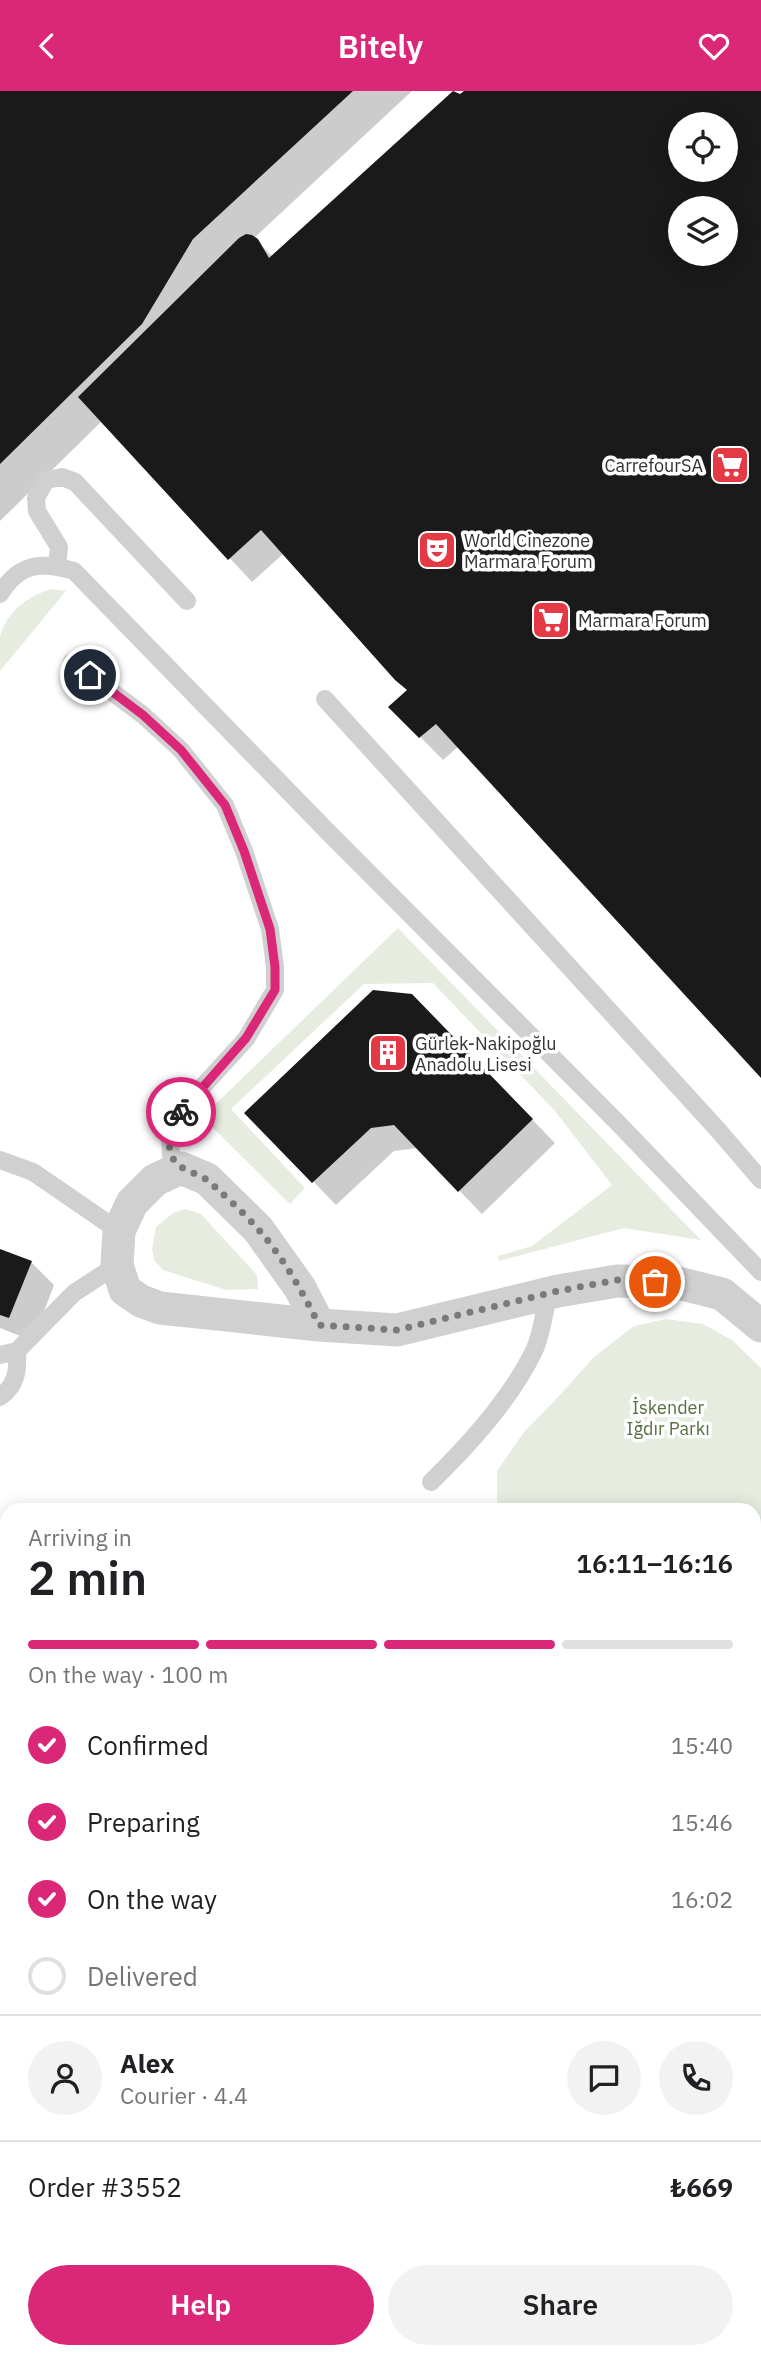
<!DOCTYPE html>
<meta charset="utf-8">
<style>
:root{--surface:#fff;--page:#f2f2f2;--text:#202124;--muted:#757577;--line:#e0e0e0;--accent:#db2777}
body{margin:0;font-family:"IBM Plex Sans",sans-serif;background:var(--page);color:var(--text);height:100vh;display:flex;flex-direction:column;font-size:26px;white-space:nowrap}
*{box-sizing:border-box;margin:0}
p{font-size:23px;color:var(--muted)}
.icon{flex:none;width:38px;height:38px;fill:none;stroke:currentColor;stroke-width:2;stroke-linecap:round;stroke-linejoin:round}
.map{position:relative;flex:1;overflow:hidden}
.drawer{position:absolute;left:0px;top:1412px;width:761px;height:856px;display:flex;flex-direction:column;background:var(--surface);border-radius:21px 21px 0 0;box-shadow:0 4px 18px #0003}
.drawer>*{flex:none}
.tools{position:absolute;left:668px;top:21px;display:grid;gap:14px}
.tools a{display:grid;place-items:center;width:70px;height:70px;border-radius:50%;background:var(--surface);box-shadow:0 4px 18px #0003;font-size:35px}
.pin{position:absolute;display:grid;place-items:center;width:60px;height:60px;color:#fff;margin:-30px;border:4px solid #fff;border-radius:50%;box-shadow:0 2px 7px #0007}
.courier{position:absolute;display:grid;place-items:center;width:70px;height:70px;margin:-35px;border:5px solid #db2777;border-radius:50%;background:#fff;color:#222;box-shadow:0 2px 9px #0007}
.overview em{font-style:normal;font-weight:600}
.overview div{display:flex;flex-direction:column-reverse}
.overview{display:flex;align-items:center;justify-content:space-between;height:119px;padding:0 28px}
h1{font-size:46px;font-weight:600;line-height:52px}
.bar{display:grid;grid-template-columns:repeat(4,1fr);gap:10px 7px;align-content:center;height:84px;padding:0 28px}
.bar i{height:9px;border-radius:5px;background:var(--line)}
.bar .on{background:var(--accent)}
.bar p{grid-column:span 4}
.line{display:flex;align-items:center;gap:18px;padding:0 28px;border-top:2px solid var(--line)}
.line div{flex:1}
.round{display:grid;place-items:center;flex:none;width:74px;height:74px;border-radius:37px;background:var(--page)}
ol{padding:0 28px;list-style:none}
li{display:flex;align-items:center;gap:21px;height:77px}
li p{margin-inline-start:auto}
li .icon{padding:7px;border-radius:50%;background:var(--accent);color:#fff;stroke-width:4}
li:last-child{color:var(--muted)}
li i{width:38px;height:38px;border:4px solid var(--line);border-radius:50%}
.action{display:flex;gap:14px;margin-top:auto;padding:14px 28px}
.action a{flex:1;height:80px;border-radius:42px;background:var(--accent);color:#fff;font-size:28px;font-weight:600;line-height:80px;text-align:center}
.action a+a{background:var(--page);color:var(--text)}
header{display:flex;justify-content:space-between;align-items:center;height:91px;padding:0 28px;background:var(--accent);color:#fff;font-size:32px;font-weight:600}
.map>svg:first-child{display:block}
.green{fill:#e6ecdf}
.shadow{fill:#0003;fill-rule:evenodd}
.building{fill:#1a1a1a;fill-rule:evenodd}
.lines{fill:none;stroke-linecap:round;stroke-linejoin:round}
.lane{stroke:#d0d0d0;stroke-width:18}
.street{stroke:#d0d0d0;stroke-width:33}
.secondary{stroke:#bdbdbd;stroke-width:38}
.done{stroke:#7a7a7a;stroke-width:7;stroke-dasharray:0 12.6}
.route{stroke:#db2777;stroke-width:9}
.labels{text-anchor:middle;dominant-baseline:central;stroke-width:7;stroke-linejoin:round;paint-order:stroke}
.poi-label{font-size:18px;fill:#333;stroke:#fff;text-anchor:start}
.park-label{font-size:18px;fill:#56703f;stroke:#fff}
</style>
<header><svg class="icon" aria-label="back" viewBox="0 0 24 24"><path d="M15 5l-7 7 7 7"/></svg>Bitely<svg class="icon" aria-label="heart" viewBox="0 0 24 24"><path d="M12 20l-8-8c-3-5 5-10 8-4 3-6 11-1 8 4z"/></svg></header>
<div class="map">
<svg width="761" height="2267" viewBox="0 0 761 2267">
<rect width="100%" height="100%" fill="#fff"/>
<path class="green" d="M51 498 66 500 0 580C0 569 0 556 0 546 7 520 27 506 51 498Z
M398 837 701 1149 624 1137 499 1170 498 1165 532 1155 612 1094 555 1020 433 892 364 893 231 1018 305 1097 290 1113 202 1026Z
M185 1118 201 1123 257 1184 258 1198 226 1199 163 1179 154 1169 152 1158 156 1136 173 1122Z
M666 1228 703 1233 732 1249 761 1277V1644L754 1652V1419H502L497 1409V1380L524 1341 559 1305 594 1266 634 1235Z
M761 1814V2072L754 2080V1821Z
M503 2261H632L615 2267H500Z"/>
<path class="shadow" d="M0 0H412L254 147 273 166 466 0H761V984L459 655 443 669 391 616 409 600 284 462 252 491 102 330 0 430ZM681 33H726V79H681ZM681 117H726V163H681Z
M435 928 555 1052 482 1123 418 1057 394 1060 336 1114 247 1022Z
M0 1159 31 1171 54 1194 33 1250 0 1237Z
M7 1471V1665L0 1672V1473Z"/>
<path class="building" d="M0 0H353L193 148 142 233 0 373Z
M453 0 460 3 464 0H761V987L436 633 419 647 388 616 407 599 395 589 261 439 228 469 78 306 239 147 246 143 252 144 258 148 269 167ZM681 33H726V79H681ZM681 117H726V163H681Z
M373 899 412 903 533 1028 458 1101 394 1034 371 1037 312 1092 244 1022Z
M0 1158 32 1170 9 1227 0 1224Z
M5 1467 7 1469V1611L0 1617V1471Z
M761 2136V2212L754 2205V2142Z"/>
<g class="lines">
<path class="lane" d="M57 475 59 456 37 420 36 407 46 389 62 386 75 391 187 510
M0 503C19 472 41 470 74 480L330 743 617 1031 761 1181
M72 571 143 624 181 659 225 714 244 760 270 838 275 876V899L246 948 184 1016 174 1030 170 1049 171 1064 181 1077
M325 608 718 1039 761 1089
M0 1069 33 1081 119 1140
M0 1264 17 1260 74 1202 117 1174
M0 1306C17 1294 18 1279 17 1260
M431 1391C470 1353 510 1309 534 1260 542 1243 544 1220 549 1202
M0 2052 7 2059
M198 2261 201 2267"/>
<path class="street" d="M181 1077 207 1088 258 1138 300 1197 319 1234 160 1217 141 1210 125 1199 117 1174 119 1140 132 1112 155 1089Z
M319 1234 397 1239 558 1200 617 1190 674 1191 722 1203 761 1235
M732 2267 750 2261"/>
<path class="secondary" d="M754 1696 761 1689
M754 1770 761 1763
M329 2267 342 2261
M458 2267 464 2261"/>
</g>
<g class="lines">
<path class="done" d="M181 1021C173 1033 165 1052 172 1066 181 1082 200 1081 212 1093 227 1107 244 1122 258 1138 283 1166 302 1200 319 1234L397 1239 558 1200 617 1189 655 1191"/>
<path class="route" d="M90 584 143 624 181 659 225 714 244 760 270 838 275 876V899L246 947 181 1021"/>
</g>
<defs>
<symbol id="supermarket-square" viewBox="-11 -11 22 22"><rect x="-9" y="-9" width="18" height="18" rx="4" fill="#e63946" stroke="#fff"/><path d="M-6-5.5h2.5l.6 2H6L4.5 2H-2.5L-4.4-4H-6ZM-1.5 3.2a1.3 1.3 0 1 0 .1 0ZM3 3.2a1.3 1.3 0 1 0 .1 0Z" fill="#fff"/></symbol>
<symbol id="theatre-square" viewBox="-11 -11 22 22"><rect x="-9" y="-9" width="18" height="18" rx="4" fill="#e63946" stroke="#fff"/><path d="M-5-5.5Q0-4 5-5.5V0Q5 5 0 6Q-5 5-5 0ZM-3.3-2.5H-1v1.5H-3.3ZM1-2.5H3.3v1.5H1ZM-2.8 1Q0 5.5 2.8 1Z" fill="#fff"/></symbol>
<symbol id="building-square" viewBox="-11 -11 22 22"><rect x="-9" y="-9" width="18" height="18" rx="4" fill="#e63946" stroke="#fff"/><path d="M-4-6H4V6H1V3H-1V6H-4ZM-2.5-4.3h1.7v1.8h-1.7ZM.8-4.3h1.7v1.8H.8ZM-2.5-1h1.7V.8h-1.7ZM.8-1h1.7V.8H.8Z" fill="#fff"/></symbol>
</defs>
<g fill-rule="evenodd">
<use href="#supermarket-square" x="708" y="352" width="44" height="44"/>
<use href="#theatre-square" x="415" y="437" width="44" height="44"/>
<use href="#supermarket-square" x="529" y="507" width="44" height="44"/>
<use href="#building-square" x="366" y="940" width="44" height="44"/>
</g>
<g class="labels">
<g class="poi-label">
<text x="703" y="374" text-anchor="end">CarrefourSA</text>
<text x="464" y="449">World Cinezone<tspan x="464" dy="21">Marmara Forum</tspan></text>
<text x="578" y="529">Marmara Forum</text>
<text x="415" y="952">Gürlek-Nakipoğlu<tspan x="415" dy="21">Anadolu Lisesi</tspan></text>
</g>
<g class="park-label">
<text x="668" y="1316">İskender<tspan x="668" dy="21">Iğdır Parkı</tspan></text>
</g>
</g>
</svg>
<div class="tools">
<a><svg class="icon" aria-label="locate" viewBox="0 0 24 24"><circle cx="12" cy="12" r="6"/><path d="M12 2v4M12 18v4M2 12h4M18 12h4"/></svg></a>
<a><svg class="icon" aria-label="layers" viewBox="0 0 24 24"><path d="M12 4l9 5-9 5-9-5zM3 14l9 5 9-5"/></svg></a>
</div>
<div class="pin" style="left:655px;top:1191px;background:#ea580c"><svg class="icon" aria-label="bag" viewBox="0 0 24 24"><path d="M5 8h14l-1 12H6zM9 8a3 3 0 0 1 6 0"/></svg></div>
<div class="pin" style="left:90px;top:584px;background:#1f2937"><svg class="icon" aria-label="home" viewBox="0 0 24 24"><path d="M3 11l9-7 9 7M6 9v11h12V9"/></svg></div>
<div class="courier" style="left:181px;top:1021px"><svg class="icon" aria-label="bike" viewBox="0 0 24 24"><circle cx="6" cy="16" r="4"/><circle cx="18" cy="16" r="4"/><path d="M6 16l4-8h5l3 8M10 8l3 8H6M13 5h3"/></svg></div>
<section class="drawer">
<div class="overview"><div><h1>2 min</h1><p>Arriving in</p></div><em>16:11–16:16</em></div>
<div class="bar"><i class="on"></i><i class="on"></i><i class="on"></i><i></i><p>On the way · 100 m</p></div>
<ol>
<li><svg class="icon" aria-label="check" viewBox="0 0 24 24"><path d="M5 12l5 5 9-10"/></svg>Confirmed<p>15:40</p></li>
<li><svg class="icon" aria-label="check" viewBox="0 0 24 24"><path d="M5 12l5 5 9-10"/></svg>Preparing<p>15:46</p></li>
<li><svg class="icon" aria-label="check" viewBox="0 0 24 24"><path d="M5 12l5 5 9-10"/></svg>On the way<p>16:02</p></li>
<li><i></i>Delivered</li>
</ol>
<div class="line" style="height:126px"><a class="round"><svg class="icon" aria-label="person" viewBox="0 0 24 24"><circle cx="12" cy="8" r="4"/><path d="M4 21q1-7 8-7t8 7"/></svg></a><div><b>Alex</b><p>Courier · 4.4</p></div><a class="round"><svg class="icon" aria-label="chat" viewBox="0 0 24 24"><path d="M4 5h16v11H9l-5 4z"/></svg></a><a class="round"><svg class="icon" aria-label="phone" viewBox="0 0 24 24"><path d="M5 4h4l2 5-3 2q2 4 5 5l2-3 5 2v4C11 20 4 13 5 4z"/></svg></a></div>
<div class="line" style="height:91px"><div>Order #3552</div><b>₺669</b></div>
<div class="action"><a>Help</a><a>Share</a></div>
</section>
</div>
